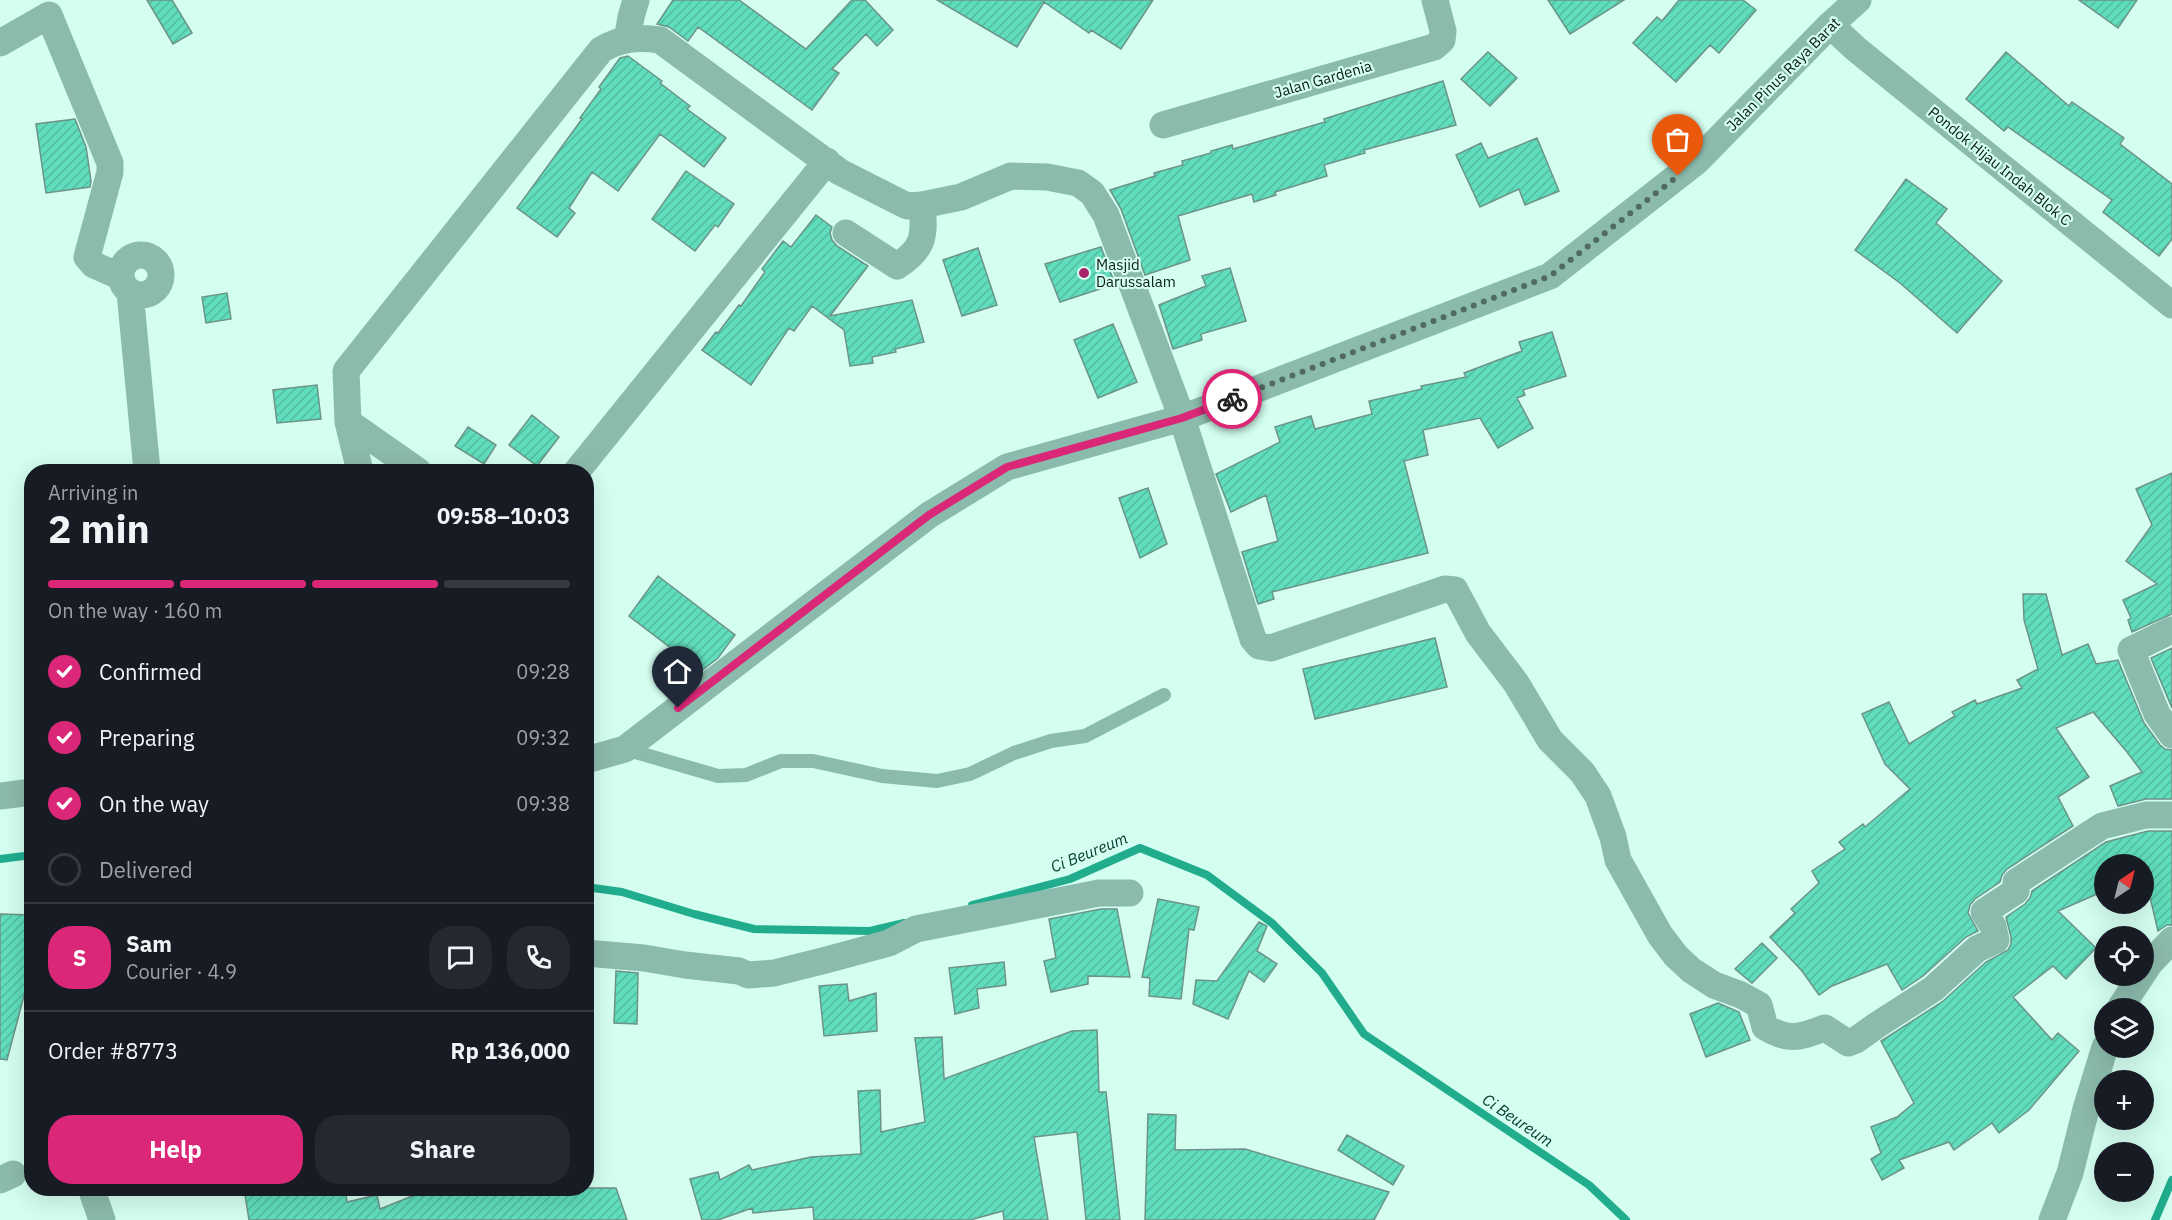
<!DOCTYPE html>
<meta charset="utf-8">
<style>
:root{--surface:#171b24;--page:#242831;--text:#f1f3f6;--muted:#9ea1a6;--line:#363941;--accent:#db2777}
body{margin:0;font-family:"IBM Plex Sans",sans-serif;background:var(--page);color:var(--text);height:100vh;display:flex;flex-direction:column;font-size:22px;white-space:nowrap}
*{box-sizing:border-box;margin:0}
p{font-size:20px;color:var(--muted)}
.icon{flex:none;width:33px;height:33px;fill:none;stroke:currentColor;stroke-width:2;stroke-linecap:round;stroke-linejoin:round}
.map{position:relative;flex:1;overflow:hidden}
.drawer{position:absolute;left:24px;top:464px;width:570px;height:732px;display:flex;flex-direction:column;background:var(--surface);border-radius:24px;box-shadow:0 6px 24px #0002}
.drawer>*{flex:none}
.needle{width:39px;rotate:35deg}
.fabs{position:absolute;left:2094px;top:854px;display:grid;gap:12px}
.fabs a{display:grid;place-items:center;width:60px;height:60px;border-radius:50%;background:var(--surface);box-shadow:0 6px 24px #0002;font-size:30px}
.pin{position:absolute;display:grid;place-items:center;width:51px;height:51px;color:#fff;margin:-62px -26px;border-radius:50% 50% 50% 0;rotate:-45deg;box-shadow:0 0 6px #0007}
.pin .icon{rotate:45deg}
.courier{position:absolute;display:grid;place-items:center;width:60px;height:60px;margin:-30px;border:4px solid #db2777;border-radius:50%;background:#fff;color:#222;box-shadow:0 2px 8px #0007}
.summary em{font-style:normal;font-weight:800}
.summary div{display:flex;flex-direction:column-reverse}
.summary{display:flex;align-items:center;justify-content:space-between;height:102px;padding:0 24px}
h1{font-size:39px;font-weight:800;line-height:45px}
.bar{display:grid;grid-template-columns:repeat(4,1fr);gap:9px 6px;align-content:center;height:72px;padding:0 24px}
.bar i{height:8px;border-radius:4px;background:var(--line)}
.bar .on{background:var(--accent)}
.bar p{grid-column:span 4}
.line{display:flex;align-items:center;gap:15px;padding:0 24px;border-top:2px solid var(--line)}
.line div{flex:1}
.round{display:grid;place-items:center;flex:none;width:63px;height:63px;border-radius:24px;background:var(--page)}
ol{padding:0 24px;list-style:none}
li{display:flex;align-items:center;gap:18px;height:66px}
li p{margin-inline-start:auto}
li .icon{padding:6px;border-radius:50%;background:var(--accent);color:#fff;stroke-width:4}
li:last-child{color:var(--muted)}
li i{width:33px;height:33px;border:3px solid var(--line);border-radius:50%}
.button{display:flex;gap:12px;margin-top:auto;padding:12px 24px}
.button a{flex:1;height:69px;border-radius:24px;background:var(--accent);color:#fff;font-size:24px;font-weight:800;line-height:69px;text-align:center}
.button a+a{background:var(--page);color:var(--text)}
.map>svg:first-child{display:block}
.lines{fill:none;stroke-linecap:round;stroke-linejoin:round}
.stream{stroke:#20ac8d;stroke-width:8}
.building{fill:url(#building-hatch);stroke:#6c9387;stroke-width:1.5}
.lane{stroke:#8bbbac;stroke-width:14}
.street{stroke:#8bbbac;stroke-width:27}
.done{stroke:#516a62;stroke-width:6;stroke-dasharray:0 10.8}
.route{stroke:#db2777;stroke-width:8}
.poi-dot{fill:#a9236c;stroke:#d3fef0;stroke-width:2}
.labels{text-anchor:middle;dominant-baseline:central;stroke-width:4.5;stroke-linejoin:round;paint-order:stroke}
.street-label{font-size:15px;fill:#0b1b16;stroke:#d3fef0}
.poi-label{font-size:15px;fill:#0b1b16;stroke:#d3fef0;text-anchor:start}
.water-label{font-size:16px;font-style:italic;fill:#003a2e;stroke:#d3fef0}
</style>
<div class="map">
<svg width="2172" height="1220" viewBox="0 0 2172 1220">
<defs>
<pattern id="building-hatch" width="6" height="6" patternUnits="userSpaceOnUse" patternTransform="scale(1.5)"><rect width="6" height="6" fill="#60ddbc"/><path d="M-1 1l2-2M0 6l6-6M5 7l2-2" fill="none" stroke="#52bda1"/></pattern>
</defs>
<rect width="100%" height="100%" fill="#d3fef0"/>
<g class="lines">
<path class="stream" d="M0 859 32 855
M586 887 622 892 694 914 754 929 870 931 904 923
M972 905 1070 879 1140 848 1207 875 1272 923 1322 973 1364 1034 1589 1185 1626 1220
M2155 1220 2172 1180"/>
</g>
<path class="building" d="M147 0H172L192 33 173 44Z
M673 0H739L806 49 852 0H865L893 30 877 46 866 34 832 69 839 73 812 110 698 27 688 41 669 27 657 24Z
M937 0H1153L1121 49 1091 30 1089 33 1044 2 1017 47Z
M1548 0H1624L1570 34Z
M1679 0H1743L1756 10 1719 53 1710 45 1676 82 1633 43 1657 17 1662 21Z
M2079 0H2137L2118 28Z
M1488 52 1517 78 1490 106 1461 79Z
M2006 52 2069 106 2072 102 2124 138 2120 144 2172 184V239L2159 256 2103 212 2112 200 2008 127 2004 131 1966 99Z
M628 56 662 81 660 83 690 106 687 109 726 138 704 167 660 134 618 191 592 172 569 208 575 213 557 237 517 208 582 119 580 118 601 89 599 87 620 58Z
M1443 81 1456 125 1364 150 1365 153 1324 165 1327 176 1275 192 1276 195 1254 202 1252 194 1178 216 1190 260 1145 275 1121 209 1110 190 1155 176 1154 173 1183 165 1182 161 1211 153V151L1232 145 1233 149 1325 122 1324 119Z
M75 119 86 147 91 181 90 187 46 193 36 124Z
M1537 138 1559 191 1525 205 1519 189 1480 207 1456 155 1481 143 1488 158Z
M686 171 734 204 718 227 715 225 695 251 652 219Z
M1906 179 1947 209 1936 223 2002 281 1957 333 1900 283 1855 250Z
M816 215 832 227 830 233 832 240 837 246 868 266 830 316 912 300 924 342 895 349 896 352 872 357 873 363 850 366 844 330 812 306 794 331 789 328 751 385 702 350 716 332 718 333 739 305 741 306 765 272 762 269 783 241 791 247Z
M1101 247 1115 284 1060 302 1045 264Z
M978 248 997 305 962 316 943 260Z
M1230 268 1246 321 1201 334 1202 340 1173 349 1159 305 1206 286 1202 276Z
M227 293 231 319 206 323 202 297Z
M1113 324 1137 382 1098 398 1074 340Z
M1552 332 1566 376 1523 390 1525 395 1517 398 1533 428 1498 448 1480 418 1423 430 1428 455 1404 461 1428 553 1272 592 1274 599 1258 604 1242 552 1278 541 1266 495 1231 512 1216 474 1280 442 1275 427 1311 416 1315 429 1372 414 1369 401 1422 389 1421 386 1466 377 1464 373 1522 351 1519 342Z
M317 385 321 419 277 423 273 390Z
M532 415 559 437 537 466 509 445Z
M468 427 496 445 484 464 455 446Z
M2172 473V614L2132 632 2128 620 2131 618 2123 600 2157 584 2126 561 2152 525 2136 489Z
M1148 488 1167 544 1140 558 1119 498Z
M658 576 735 635 718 658 701 671 629 616Z
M2023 594H2046L2062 655 2088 644 2096 664 2118 660 2144 723 2160 745 2165 749 2172 750V799H2146L2118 806 2110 786 2142 772 2127 752 2093 712 2056 728 2089 777 2058 797 2073 826 2007 869 2002 875 2000 882 1975 899 1970 905 1968 913 1978 931 1966 937 1923 976 1902 990 1887 964 1832 986 1819 995 1802 971 1770 937 1795 913 1791 909 1819 883 1812 871 1845 849 1839 842 1863 824 1865 827 1910 789 1885 764 1862 714 1889 702 1909 744 1955 716 1952 712 1975 700 1977 704 2022 688 2017 680 2038 669 2024 620Z
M1435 638 1447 687 1315 719 1303 669Z
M2172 648V708L2151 658Z
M2148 831H2172V925H2167L2158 931 2147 884 2144 885V864H2104V891L2058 911 2096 948 2066 979 2053 966 2013 997 2052 1040 2058 1033 2079 1051 2029 1110 1999 1133 1992 1123 1954 1150 1949 1142 1899 1160 1904 1168 1882 1180 1871 1159 1881 1153 1871 1127 1897 1117 1914 1103 1881 1041 1942 1002 1986 962 2008 950 2011 944V937L2006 917 2025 904 2030 898 2032 891 2106 842Z
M1158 899 1199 907 1194 930 1189 929 1181 999 1149 996 1150 978 1142 977Z
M1101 909H1117L1130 977 1088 976V984L1051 992 1044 961 1056 958 1049 919Z
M0 914 32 915V992H25L7 1060 0 1059Z
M1259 922 1267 926 1257 951 1277 964 1264 982 1249 971 1228 1019 1193 1004 1196 980 1217 981Z
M1762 943 1777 958 1752 983 1735 969Z
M1004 962 1006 985 977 989 979 1008 955 1014 949 968Z
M616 971 638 973 637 1024 614 1023Z
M847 984 849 1001 876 993 877 1031 824 1036 819 986Z
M1718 1003 1739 1012 1750 1040 1706 1057 1690 1014Z
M1097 1030 1099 1092H1106L1120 1220H1086L1077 1132 1034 1137 1048 1220H1004L1003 1211 970 1220H814L813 1207 753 1213 752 1208 718 1220H702L690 1179 718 1172 720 1180 749 1165 752 1170 811 1157 861 1154 858 1091 880 1090 881 1132 925 1122 915 1038 942 1037 944 1079 1072 1031Z
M1148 1114 1176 1115 1175 1150 1245 1149 1389 1192 1374 1220H1145Z
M1347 1135 1404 1166 1393 1185 1338 1150Z
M244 1188H345L347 1202 377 1195 380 1209 420 1193 422 1196 443 1188H616L627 1220H249Z"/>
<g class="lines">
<path class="lane" d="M625 749 718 776 746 775 781 761H813L882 776 937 781 970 774 1014 753 1051 741 1085 736 1164 695"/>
<path class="street" d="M1830 25 1856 49 2172 305
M627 40 631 17 636 0
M0 43 49 15 110 163V172L87 257 94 265 121 277
M1163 125 1434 47 1442 40 1443 31 1435 0
M846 233 897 266C924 249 925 236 922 205
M121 275a20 20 0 1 1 40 0a20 20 0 1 1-40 0Z
M130 292 147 471
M348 422 360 471
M418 471 348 422 346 371 601 50C620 38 637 37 660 40L840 172 907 206 922 205 961 197 1011 176 1047 177 1078 183 1092 193 1106 215 1182 418 1253 639 1259 646 1271 648 1445 589 1455 590 1478 633 1516 683 1550 740 1582 772 1598 796 1613 837 1618 860 1660 935 1676 956 1691 970 1714 985 1741 995 1759 1005 1765 1027C1790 1042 1799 1037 1825 1028L1848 1043 1856 1040 1877 1025 1933 989 1977 949 1996 940 1993 926 1984 912 2016 891V882L2102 826 2146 815H2172
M577 471 827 161
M2172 630 2131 650 2157 714 2172 735
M586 760 625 749 929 515 1007 467 1182 418 1550 276 1697 161 1830 25 1858 0
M0 796 32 792
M586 953 644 958 685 965 739 971 748 975 774 973 826 960 889 943 916 929 1099 893H1130
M2144 972 2149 964 2172 940
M2120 1008 2142 975
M0 1180 13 1174
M91 1188 102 1220
M2052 1220 2070 1173 2086 1109 2105 1047"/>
</g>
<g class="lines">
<path class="done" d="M1232 399 1550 276 1678 176"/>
<path class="route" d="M678 708 929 515 1007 467 1182 418 1232 399"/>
</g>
<circle class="poi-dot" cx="1084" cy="273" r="6"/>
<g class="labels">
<g class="street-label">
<text transform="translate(1783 74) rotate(-45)">Jalan Pinus Raya Barat</text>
<text transform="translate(1323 79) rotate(-16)">Jalan Gardenia</text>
<text transform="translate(2000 166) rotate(39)">Pondok Hijau Indah Blok C</text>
</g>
<g class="poi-label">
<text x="1096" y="264">Masjid<tspan x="1096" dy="17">Darussalam</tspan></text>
</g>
<g class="water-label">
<text transform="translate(1089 852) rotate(-22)">Ci Beureum</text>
<text transform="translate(1518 1120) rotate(34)">Ci Beureum</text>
</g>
</g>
</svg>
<div class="fabs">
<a><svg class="needle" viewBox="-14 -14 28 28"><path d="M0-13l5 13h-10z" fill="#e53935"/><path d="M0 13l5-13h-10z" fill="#9ea1a6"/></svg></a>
<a><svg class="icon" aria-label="locate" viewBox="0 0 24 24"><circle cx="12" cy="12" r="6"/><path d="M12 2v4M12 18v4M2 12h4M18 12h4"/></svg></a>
<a><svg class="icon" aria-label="layers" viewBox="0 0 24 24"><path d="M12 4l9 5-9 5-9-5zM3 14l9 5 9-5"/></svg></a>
<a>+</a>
<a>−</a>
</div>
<div class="pin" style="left:1678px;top:176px;background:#ea580c"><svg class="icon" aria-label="bag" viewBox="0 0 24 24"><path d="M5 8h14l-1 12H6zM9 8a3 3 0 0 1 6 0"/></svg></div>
<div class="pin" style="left:678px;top:708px;background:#1f2937"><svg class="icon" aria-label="home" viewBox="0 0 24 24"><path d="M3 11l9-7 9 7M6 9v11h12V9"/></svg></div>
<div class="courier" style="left:1232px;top:399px"><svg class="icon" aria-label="bike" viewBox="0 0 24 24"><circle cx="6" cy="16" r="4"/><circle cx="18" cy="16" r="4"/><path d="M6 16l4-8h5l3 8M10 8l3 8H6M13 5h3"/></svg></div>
<section class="drawer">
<div class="summary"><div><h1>2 min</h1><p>Arriving in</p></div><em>09:58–10:03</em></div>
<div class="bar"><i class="on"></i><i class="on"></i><i class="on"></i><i></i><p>On the way · 160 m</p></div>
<ol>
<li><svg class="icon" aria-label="check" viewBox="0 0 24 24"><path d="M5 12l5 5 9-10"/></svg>Confirmed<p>09:28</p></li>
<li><svg class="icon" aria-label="check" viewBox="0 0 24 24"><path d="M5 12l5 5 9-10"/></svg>Preparing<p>09:32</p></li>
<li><svg class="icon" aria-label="check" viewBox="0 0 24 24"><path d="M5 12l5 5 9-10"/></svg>On the way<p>09:38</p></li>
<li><i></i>Delivered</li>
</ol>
<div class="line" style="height:108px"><b class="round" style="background:var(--accent);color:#fff">S</b><div><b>Sam</b><p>Courier · 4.9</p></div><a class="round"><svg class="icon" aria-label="chat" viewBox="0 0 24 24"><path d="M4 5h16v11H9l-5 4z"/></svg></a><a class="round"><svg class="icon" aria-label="phone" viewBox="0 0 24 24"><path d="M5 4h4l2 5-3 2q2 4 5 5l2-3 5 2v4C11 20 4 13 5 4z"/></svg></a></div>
<div class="line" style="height:78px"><div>Order #8773</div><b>Rp 136,000</b></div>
<div class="button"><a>Help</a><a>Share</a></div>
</section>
</div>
